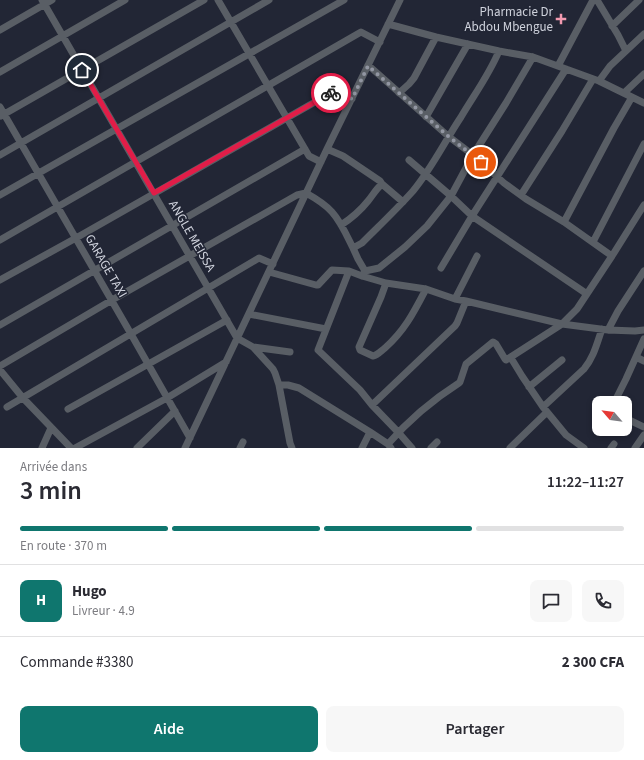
<!DOCTYPE html>
<html lang="fr">
<meta charset="utf-8">
<style>
:root{--surface:#fff;--page:#f7f7f7;--text:#2b2b33;--muted:#7c7c81;--line:#e1e1e2;--accent:#0f766e}
body{margin:0;font-family:"Source Sans 3",sans-serif;background:var(--page);color:var(--text);height:100vh;display:flex;flex-direction:column;font-size:15px;white-space:nowrap}
*{box-sizing:border-box;margin:0}
p{font-size:13px;color:var(--muted)}
.icon{flex:none;width:22px;height:22px;fill:none;stroke:currentColor;stroke-width:2;stroke-linecap:round;stroke-linejoin:round}
.map{position:relative;height:448px;overflow:hidden}
.side{display:flex;flex-direction:column;background:var(--surface);flex:1}
.side>*{flex:none}
.needle{width:26px;rotate:298deg}
.controls{position:absolute;left:592px;top:396px;display:grid;gap:8px}
.controls a{display:grid;place-items:center;width:40px;height:40px;border-radius:8px;background:var(--surface);box-shadow:0 2px 6px #0003;font-size:20px}
.pin{position:absolute;display:grid;place-items:center;width:34px;height:34px;color:#fff;margin:-17px;border:2px solid #fff;border-radius:50%;box-shadow:0 1px 4px #0007}
.courier{position:absolute;display:grid;place-items:center;width:40px;height:40px;margin:-20px;border:3px solid #e11d48;border-radius:50%;background:#fff;color:#222;box-shadow:0 1px 5px #0007}
.summary em{font-style:normal;font-weight:600}
.summary div{display:flex;flex-direction:column-reverse}
.summary{display:flex;align-items:center;justify-content:space-between;height:68px;padding:0 20px}
h1{font-size:26px;font-weight:600;line-height:30px}
.bar{display:grid;grid-template-columns:repeat(4,1fr);gap:6px 4px;align-content:center;height:48px;padding:0 20px}
.bar i{height:5px;border-radius:3px;background:var(--line)}
.bar .selected{background:var(--accent)}
.bar p{grid-column:span 4}
.line{display:flex;align-items:center;gap:10px;padding:0 20px;border-top:1px solid var(--line)}
.line div{flex:1}
.round{display:grid;place-items:center;flex:none;width:42px;height:42px;border-radius:8px;background:var(--page)}
.primary-button{display:flex;gap:8px;margin-top:auto;padding:8px 20px}
.primary-button a{flex:1;height:46px;border-radius:8px;background:var(--accent);color:#fff;font-size:16px;font-weight:600;line-height:46px;text-align:center}
.primary-button a+a{background:var(--page);color:var(--text)}
.map>svg:first-child{display:block}
.lines{fill:none;stroke-linecap:round;stroke-linejoin:round}
.minor{stroke:#595e65;stroke-width:7}
.done{stroke:#9296a2;stroke-width:4;stroke-dasharray:0 7.2}
.route{stroke:#e11d48;stroke-width:5}
.poi-dot{fill:#f29ab0;stroke:#222635;stroke-width:1.5}
.labels{text-anchor:middle;dominant-baseline:central;stroke-width:3;stroke-linejoin:round;paint-order:stroke}
.poi-label{font-size:13px;fill:#cfd2dc;stroke:#222635;text-anchor:end}
.street-label{font-size:13px;fill:#cfd2dc;stroke:#222635}
</style>
<div class="map">
<svg width="644" height="448" viewBox="0 0 644 448">
<rect width="100%" height="100%" fill="#222635"/>
<g class="lines">
<path class="minor" d="M42 0 237 338 253 347 273 369 275 373 279 385 290 443 292 448
M218 0 309 156 321 162
M597 0 618 35 626 51
M388 24 436 37 499 51 533 57 599 81 644 103
M612 26 639 0
M0 30 52 0
M368 65 448 136 473 155 504 183 526 199 564 222 612 256
M558 66 593 0
M0 72 125 0
M599 81 610 66 644 34
M399 93 409 84 414 78 436 37
M624 93 644 74
M0 107 131 334 190 438
M1 116 204 0
M426 117 468 44
M327 149 343 156 380 181 382 184
M0 155 269 0
M409 160 451 196 472 216 587 294
M0 195 344 0
M521 195 562 131 593 79
M564 222 614 128 632 97
M341 225C352 218 360 211 368 201 373 195 376 189 382 184L403 202
M0 240 361 32 380 42
M593 242 644 144
M441 268 472 216 566 69
M349 271 318 350 360 390 372 405 398 432 412 448
M365 271 358 259 353 248 362 243C379 226 397 209 413 191 432 168 445 141 461 117 474 95 489 75 499 51
M269 272 316 285H318L332 270 349 271 362 276 386 283 426 289 455 299 466 301 562 324 608 330 635 331 644 330
M362 276 365 271 379 268 405 247 427 226 451 196 473 155 506 103 533 57
M0 280 76 238 329 94 337 92 352 99
M386 283 381 297 359 347 360 350 373 356C378 355 381 351 385 348 405 330 414 312 426 289
M455 299 477 256
M249 314 326 329
M0 325 305 149
M608 330 618 311 644 271
M253 347 290 352
M636 357 644 361
M511 358 522 376 543 407 566 435 584 448
M0 366 112 300 297 195 306 193C315 198 325 204 332 212 341 222 347 236 353 248
M0 370 23 398 71 448
M279 385H288L299 388 370 432 388 444 391 448
M529 387 562 360
M614 403 626 379 644 339
M372 405 455 326 457 323 466 301
M7 407 259 258 273 264
M543 407 584 369C594 357 597 343 602 329
M68 409 227 320
M625 418 644 427
M388 444C407 422 434 399 459 383L460 382 466 364 493 342 496 344 505 359 506 360 562 324 577 309 612 256 644 205
M42 448 51 428
M75 448 167 398 226 362
M137 448 175 411
M185 448 327 149 400 0
M240 448 243 442
M362 448 370 432
M431 448 437 442
M510 448 547 412
M611 448 614 444
M635 448 644 435"/>
</g>
<g class="lines">
<path class="done" d="M331 93 337 92 352 99 368 66 448 136 481 162"/>
<path class="route" d="M82 70 154 193 331 93"/>
</g>
<path class="poi-dot" d="M559 13h4v4h4v4h-4v4h-4v-4h-4v-4h4z"/>
<g class="labels">
<g class="poi-label">
<text x="553" y="12">Pharmacie Dr<tspan x="553" dy="15">Abdou Mbengue</tspan></text>
</g>
<g class="street-label">
<text transform="translate(192 236) rotate(60)">ANGLE MEISSA</text>
<text transform="translate(106 266) rotate(60)">GARAGE TAXI</text>
</g>
</g>
</svg>
<div class="controls">
<a><svg class="needle" viewBox="-14 -14 28 28"><path d="M0-13l5 13h-10z" fill="#e53935"/><path d="M0 13l5-13h-10z" fill="#7c7c81"/></svg></a>
</div>
<div class="pin" style="left:481px;top:162px;background:#ea580c"><svg class="icon" aria-label="bag" viewBox="0 0 24 24"><path d="M5 8h14l-1 12H6zM9 8a3 3 0 0 1 6 0"/></svg></div>
<div class="pin" style="left:82px;top:70px;background:#1f2937"><svg class="icon" aria-label="home" viewBox="0 0 24 24"><path d="M3 11l9-7 9 7M6 9v11h12V9"/></svg></div>
<div class="courier" style="left:331px;top:93px"><svg class="icon" aria-label="bike" viewBox="0 0 24 24"><circle cx="6" cy="16" r="4"/><circle cx="18" cy="16" r="4"/><path d="M6 16l4-8h5l3 8M10 8l3 8H6M13 5h3"/></svg></div>
</div>
<section class="side">
<div class="summary"><div><h1>3 min</h1><p>Arrivée dans</p></div><em>11:22–11:27</em></div>
<div class="bar"><i class="selected"></i><i class="selected"></i><i class="selected"></i><i></i><p>En route · 370 m</p></div>
<div class="line" style="height:72px"><b class="round" style="background:var(--accent);color:#fff">H</b><div><b>Hugo</b><p>Livreur · 4.9</p></div><a class="round"><svg class="icon" aria-label="chat" viewBox="0 0 24 24"><path d="M4 5h16v11H9l-5 4z"/></svg></a><a class="round"><svg class="icon" aria-label="phone" viewBox="0 0 24 24"><path d="M5 4h4l2 5-3 2q2 4 5 5l2-3 5 2v4C11 20 4 13 5 4z"/></svg></a></div>
<div class="line" style="height:52px"><div>Commande #3380</div><b>2 300 CFA</b></div>
<div class="primary-button"><a>Aide</a><a>Partager</a></div>
</section>
